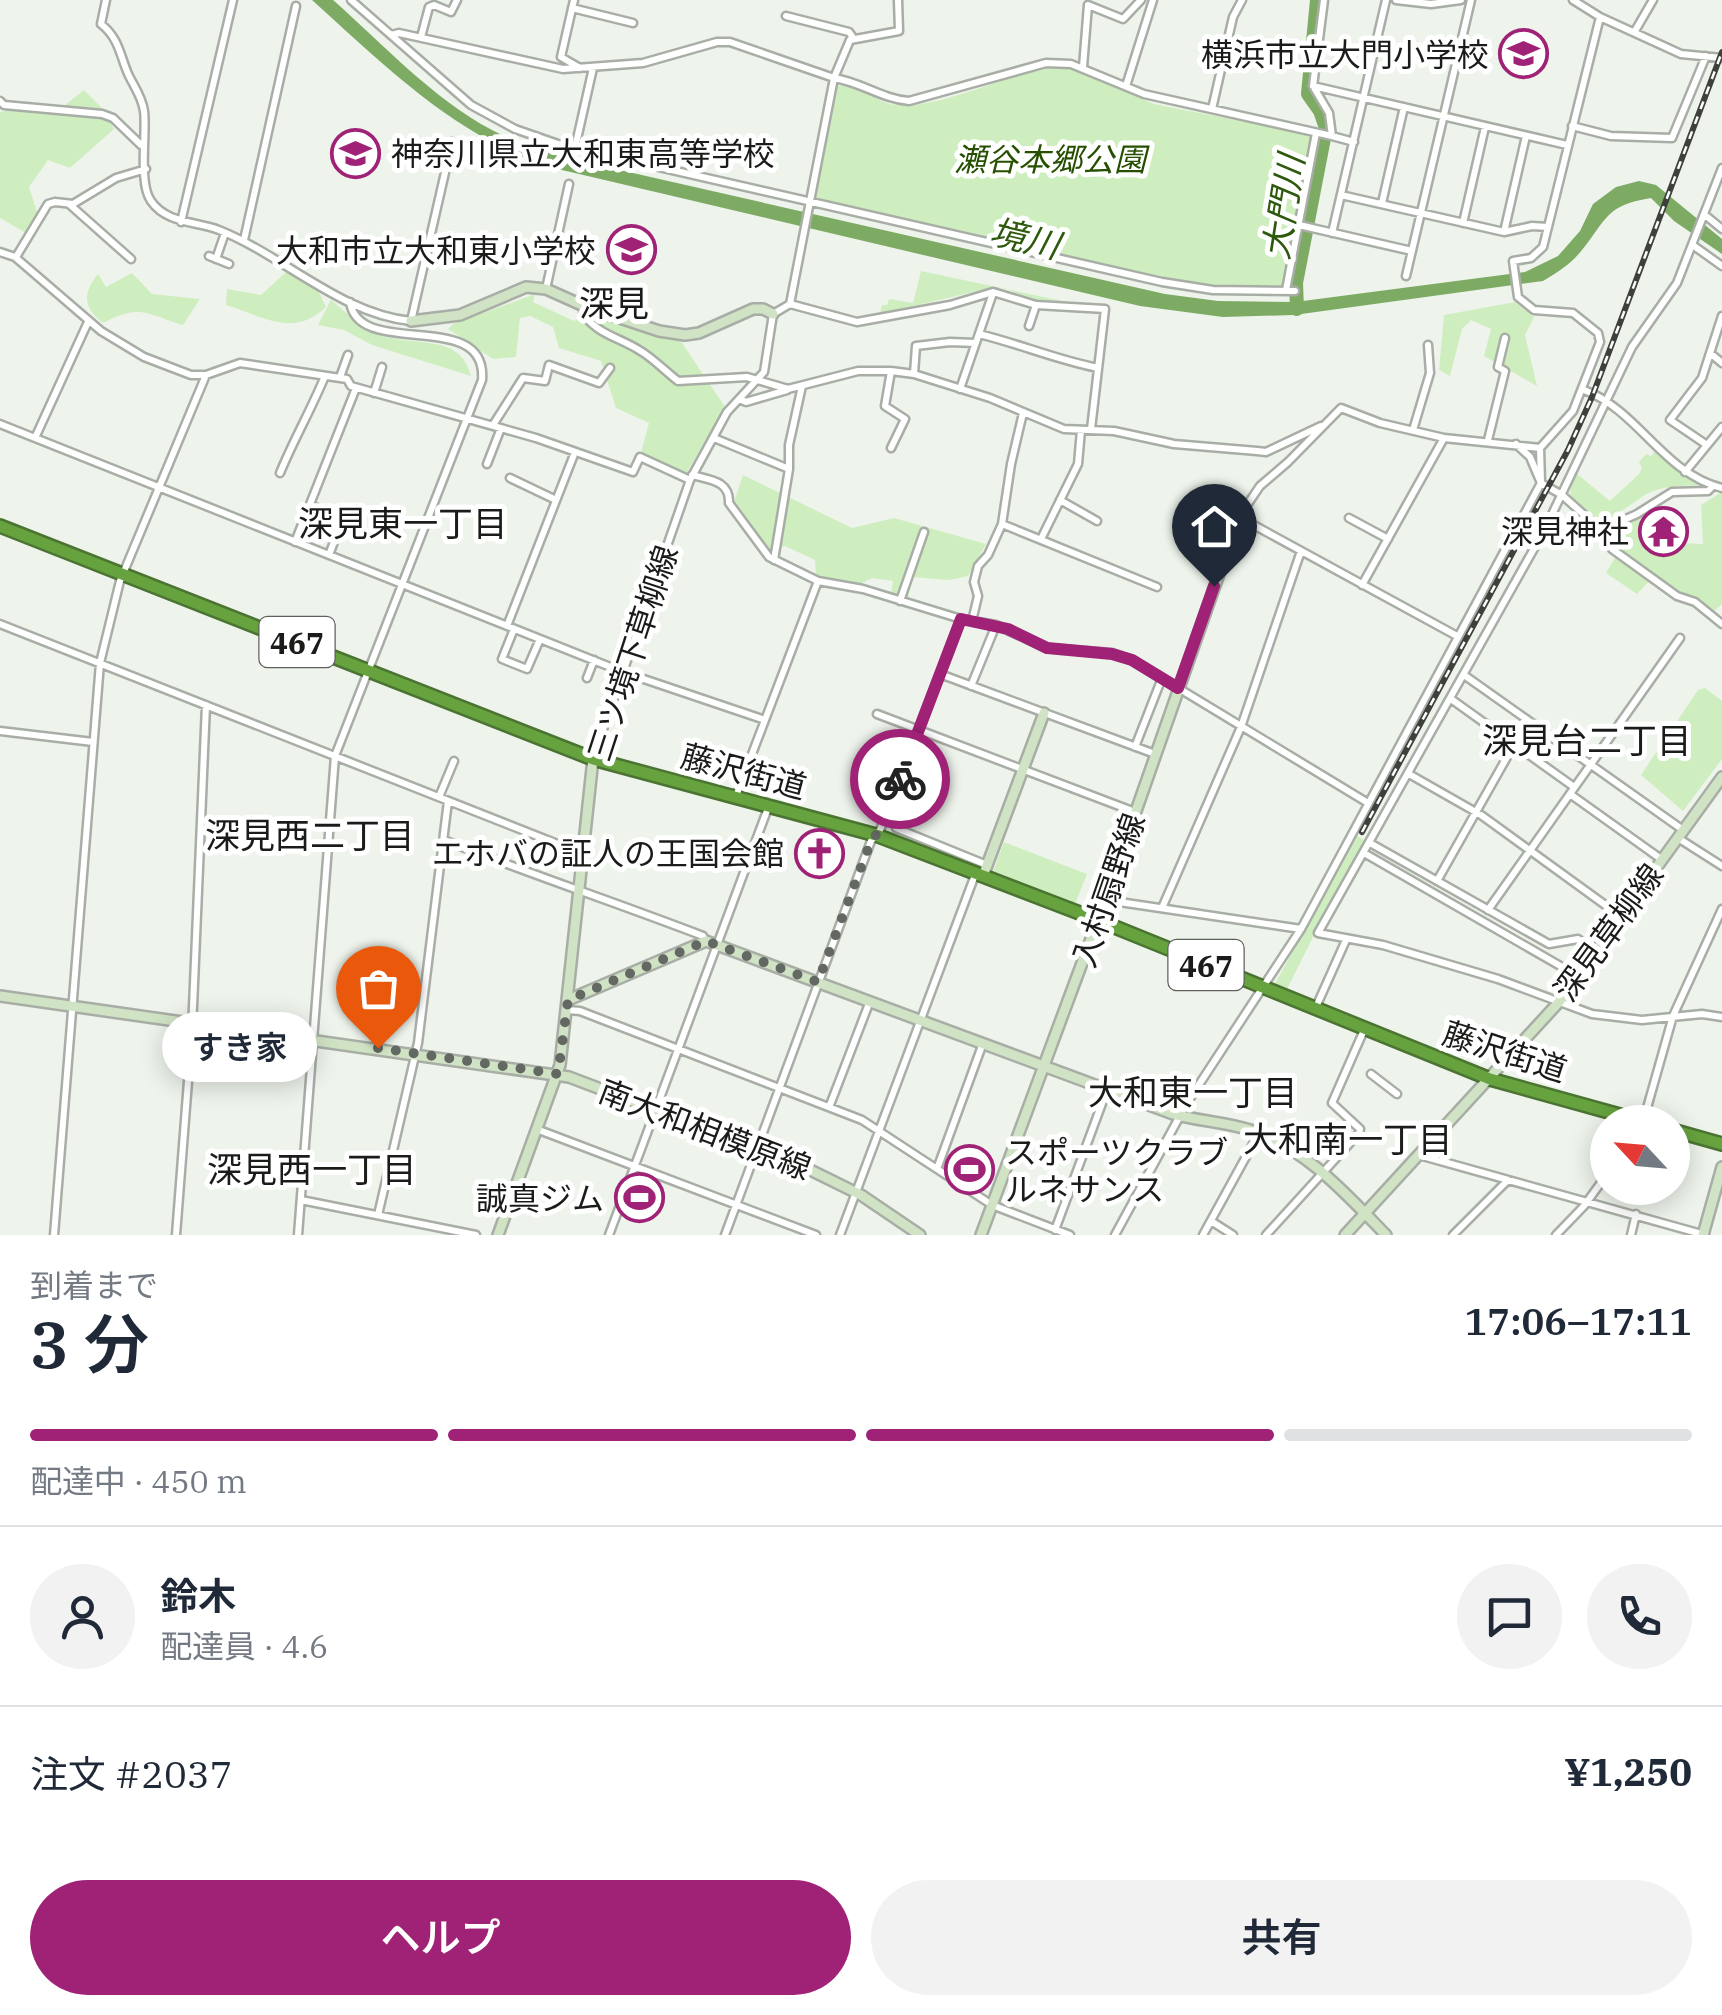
<!DOCTYPE html>
<html lang="ja">
<meta charset="utf-8">
<style>
:root{--surface:#fff;--page:#f2f2f3;--text:#1f2937;--muted:#747a83;--line:#e0e1e3;--accent:#a02276}
body{margin:0;font-family:"IBM Plex Serif","Noto Sans JP",serif;background:var(--page);color:var(--text);height:100vh;display:flex;flex-direction:column;font-size:38px;white-space:nowrap}
*{box-sizing:border-box;margin:0}
p{font-size:32px;color:var(--muted)}
.icon{flex:none;width:55px;height:55px;fill:none;stroke:currentColor;stroke-width:2;stroke-linecap:round;stroke-linejoin:round}
.map{position:relative;height:1235px;overflow:hidden}
.panel{display:flex;flex-direction:column;background:var(--surface);flex:1}
.panel>*{flex:none}
.needle{width:65px;rotate:296deg}
.tools{position:absolute;left:1590px;top:1105px;display:grid;gap:20px}
.tools a{display:grid;place-items:center;width:100px;height:100px;border-radius:50%;background:var(--surface);box-shadow:0 5px 25px #0003;font-size:50px}
.pin{position:absolute;display:grid;place-items:center;width:85px;height:85px;color:#fff;margin:-102px -42px;border-radius:50% 50% 50% 0;rotate:-45deg;box-shadow:0 0 10px #0007}
.pin .icon{rotate:45deg}
.courier{position:absolute;display:grid;place-items:center;width:100px;height:100px;margin:-50px;border:8px solid #a02276;border-radius:50%;background:#fff;color:#222;box-shadow:0 2px 12px #0007}
.bubble{position:absolute;height:70px;border-radius:35px;background:var(--surface);box-shadow:0 5px 25px #0003;font-size:32px;font-weight:600;line-height:70px;text-align:center}
.head em{font-style:normal;font-weight:600}
.head div{display:flex;flex-direction:column-reverse}
.head{display:flex;align-items:center;justify-content:space-between;height:170px;padding:0 30px}
h1{font-size:65px;font-weight:600;line-height:75px}
.bar{display:grid;grid-template-columns:repeat(4,1fr);gap:15px 10px;align-content:center;height:120px;padding:0 30px}
.bar i{height:12px;border-radius:8px;background:var(--line)}
.bar .active{background:var(--accent)}
.bar p{grid-column:span 4}
.line{display:flex;align-items:center;gap:25px;padding:0 30px;border-top:2px solid var(--line)}
.line div{flex:1}
.round{display:grid;place-items:center;flex:none;width:105px;height:105px;border-radius:52px;background:var(--page)}
.action{display:flex;gap:20px;margin-top:auto;padding:20px 30px}
.action a{flex:1;height:115px;border-radius:60px;background:var(--accent);color:#fff;font-size:40px;font-weight:600;line-height:115px;text-align:center}
.action a+a{background:var(--page);color:var(--text)}
.map>svg:first-child{display:block}
.green{fill:#cfeebf}
.water{fill:#7dab64}
.lines{fill:none;stroke-linecap:round;stroke-linejoin:round}
.river{stroke:#7dab64;stroke-width:14}
.street-casing{stroke:#a8aea6;stroke-width:11}
.secondary-casing{stroke:#a8aea6;stroke-width:14}
.highway-casing{stroke:#4b7432;stroke-width:16}
.street{stroke:#fff;stroke-width:6}
.secondary{stroke:#d1e3c5;stroke-width:9}
.highway{stroke:#66a33f;stroke-width:11}
.rail-casing{stroke:#3e403c;stroke-width:6}
.rail{stroke:#fff;stroke-width:2.5;stroke-dasharray:8;stroke-linecap:butt}
.done{stroke:#646863;stroke-width:10;stroke-dasharray:0 18}
.route{stroke:#a02276;stroke-width:12}
.labels{text-anchor:middle;dominant-baseline:central;stroke-width:10;stroke-linejoin:round;paint-order:stroke}
.shield{fill:#fff;stroke:#5f605e;stroke-width:2.5}
.shield-label{font-size:30px;font-weight:bold;fill:#1a1c19}
.poi-label{font-size:32px;fill:#1a1c19;stroke:#fff;text-anchor:end}
.park-label{font-size:32px;font-style:italic;fill:#265000;stroke:#fff}
.street-label{font-size:32px;fill:#1a1c19;stroke:#fff}
.water-label{font-size:35px;font-style:italic;fill:#2e590d;stroke:#fff}
.neighbourhood-label{font-size:35px;fill:#1a1c19;stroke:#fff}
</style>
<div class="map">
<svg width="1722" height="1235" viewBox="0 0 1722 1235">
<rect width="100%" height="100%" fill="#eef4ec"/>
<path class="green" d="M1066 67 1154 104 1312 135 1284 287H1220L1168 278 815 200 838 86C859 80 875 104 896 105 949 108 1009 70 1066 67Z
M84 90 103 109 114 129 70 168 48 160 29 187 37 212 26 233 0 218V112L9 110 55 113Z
M921 271 1086 306 1035 302 1005 288H990L880 314 882 305H887L889 299 913 303Z
M286 272 317 288 326 307C294 338 264 317 226 305L227 289 261 295Z
M132 273 152 294 200 299 183 325C146 314 141 303 103 323 82 307 83 293 98 274L106 287Z
M535 294 533 302 574 321 587 310 634 328 680 340 725 407 686 474 641 453 649 423 616 408 601 361 559 348 553 327 530 316 520 318 516 357 493 359 448 329 453 324Z
M331 300C345 312 359 325 376 333 408 349 461 330 471 376L372 345 344 330 318 325Z
M1515 302 1534 317 1525 335 1537 386 1484 356 1491 329 1471 320 1462 329 1450 376 1439 370 1444 315Z
M1657 449 1685 475 1704 485C1685 486 1662 485 1645 495 1629 505 1619 515 1601 521L1570 498 1571 482 1577 474 1610 501 1639 474 1642 468 1639 462 1646 454 1651 456Z
M743 475 852 528 894 518 986 544 968 576 949 580 912 577 908 598 891 594 893 581 872 578 856 586 816 576 815 560 785 546 770 552 734 502Z
M1722 492V604L1711 614 1677 595 1655 575 1637 594 1606 573 1619 551 1605 531 1648 511 1668 495 1642 541 1703 544 1701 505Z
M1705 688 1722 701V759L1683 811 1641 775 1698 690Z
M1355 835 1368 842 1314 935 1287 989 1275 984Z
M1004 842 1087 874 1075 904 993 872Z"/>
<path class="water" d="M312 0H333C383 44 433 99 492 130 512 141 535 148 558 156L1165 294 1218 301 1295 302 1525 272 1558 256 1580 231 1593 204 1616 187 1639 181 1656 185 1722 239V254L1674 221 1651 198C1606 205 1607 219 1582 250 1571 264 1558 272 1543 281L1294 315 1223 317 1140 306 545 166C451 132 385 66 312 0Z"/>
<g class="lines">
<path class="river" d="M1297 309 1296 283 1326 128 1320 111 1308 94 1317 0"/>
<defs>
<path id="street" d="M106 0 101 24C120 39 120 57 129 76 135 88 142 97 144 111 147 132 138 183 151 201 167 224 196 221 219 230 284 256 341 314 411 321L452 142
M351 0 471 105 515 129 558 144 1162 282 1213 290 1295 291
M574 0 561 57 580 68
M1324 0 1313 86 1329 113 1332 136 1354 142
M1396 0 1431 4 1461 0
M1573 0 1600 17 1681 54 1722 58
M572 8 633 23
M786 16 849 32 854 39
M1635 31 1653 0
M391 35 399 33 563 69 643 63 717 42H730L834 78 850 40 899 31 898 0
M421 37 429 7 434 5 451 12 457 0
M1083 67 1088 5 1123 19 1141 0
M1126 86 1153 0
M1313 86 1567 145
M0 101 4 105 102 114 113 118 141 145
M1212 109 1233 17 1242 0
M1572 126 1611 136 1672 138 1706 56
M575 148 593 68
M1722 168 1677 283 1632 347 1545 529 1318 933 1383 945 1498 979 1592 1014 1642 1020 1702 1014 1722 1017
M1341 195 1504 232 1532 226 1548 227
M1382 203 1404 107
M69 204 131 259
M1705 215 1722 229
M181 222 233 0
M1463 223 1485 127
M1299 225 1412 251
M1504 232 1526 136
M1332 233 1386 0
M244 240 296 6
M1694 246 1722 266
M0 252 15 257 101 331 144 357 191 375H206L240 363 347 379 351 386 536 438 633 472 640 457 690 480
M209 256 229 264
M16 257 48 204 55 202 73 204 116 178 146 169
M216 259 225 233
M1406 276 1471 0
M546 289 569 184
M1286 290 1316 133
M790 304 857 322 950 305 993 292 1036 305 1105 309 1091 429
M584 306 583 314C599 335 618 337 639 350 653 358 665 371 678 381L747 377 788 389 858 371H891L914 374 990 398 1064 429 1114 431 1174 444 1257 451 1266 452 1321 426
M1029 326 1036 305
M979 334C1020 344 1057 360 1098 368
M1710 353 1722 363
M914 374 916 346 950 342 976 343
M340 377 348 355
M960 389 993 293
M1584 390C1638 410 1664 474 1722 488
M374 393 382 367
M739 399 746 402 787 390
M0 424 623 672 765 720
M493 425 523 378 545 381 549 365 599 383 610 368
M1413 430 1430 373 1428 345
M35 438 88 322
M714 438 789 469V445L802 386
M1488 440 1505 371 1498 367 1505 338
M1516 444 1530 457 1541 483 1562 495 1601 530 1612 549 1677 596 1695 602 1722 624
M1707 445 1670 420 1702 378 1722 316
M891 448 905 419 885 406 891 371
M487 464 501 428
M1685 472 1722 427
M280 473C294 439 311 410 325 376
M692 475C711 480 730 481 729 503L769 557 818 581 863 589 961 619 996 625 1047 648 1112 653 1132 660 1368 803
M510 478 556 500
M1060 500 1097 521
M310 505 343 518 329 555
M1349 518 1388 539
M1002 524 1157 587
M1601 530 1637 514 1672 492 1708 491 1713 486
M1041 539 1078 464 1081 430
M295 542 356 388
M774 560 789 469
M1362 585 1444 438
M900 601 924 532
M972 621 978 596 974 582 978 566 988 555 1002 524 1011 464 1023 413
M0 624 583 854
M507 626 575 452
M514 629 502 659 527 669 540 639
M1457 636 1239 517 1260 486 1288 462 1341 408 1380 423 1444 438 1540 448
M940 674 1155 754
M1464 675 1683 830
M587 678 594 660
M971 686 996 625
M1451 699 1574 787
M877 714 1135 812
M0 731 93 742
M1135 747 1162 678
M593 758 690 480 727 412 764 372 773 314 790 304 834 78C861 82 882 99 909 101L1046 63 1071 64 1144 94 1332 136
M1409 774 1481 815 1619 915
M1570 794 1661 859
M736 796 818 581
M439 797 454 761
M885 817 894 820 896 828 987 865
M1678 838 1722 866
M444 840C530 874 617 903 703 936L706 941
M1370 843 1549 944 1578 939 1594 950
M1364 853 1576 975
M1437 881 1528 720
M1106 900 1301 929
M1162 908 1241 727 1301 551
M1488 910 1680 638
M1316 1007 1346 940
M567 1010 580 1011 862 1120 992 1205 1070 1235
M1371 1074 1397 1094
M830 1105 870 1001
M1641 1121 1647 1108 1673 1016 1722 909
M539 1130 816 1235
M1419 1155 1705 1235
M937 1169 983 1043
M301 1200 476 1235
M378 1215 418 1043 448 801
M1211 1221 1233 1235
M1055 1230 1107 1090
M54 1235 100 663 120 581 206 375
M176 1235 192 1030 206 705
M298 1235 335 756 482 380C488 307 358 360 350 302
M609 1235 768 808
M725 1235 871 841 880 830 893 799 961 619
M840 1235 975 875
M1115 1235 1187 1103 1301 929 1541 483 1540 448 1573 411 1600 342 1598 333 1573 313 1534 310 1518 297 1513 261 1531 258 1543 247 1600 17
M1203 1235 1259 1133
M1266 1235 1359 1133 1360 1129 1332 1103 1364 1030
M1453 1235 1508 1180
M1556 1235 1584 1206 1608 1173
M1631 1235 1636 1214"/>
<path id="secondary" d="M411 321 460 315 526 287 546 289 584 306 659 331 685 335 699 333 753 309H763L773 314
M983 876 1044 713
M0 996 569 1077 796 1163 861 1195 920 1235
M568 1000 706 941 1173 1114C1198 1121 1225 1122 1250 1130 1306 1148 1346 1194 1386 1235
M498 1235 560 1065 593 759
M981 1235 1095 928 1239 517
M1345 1235 1559 1002 1722 777
M1703 1235 1722 1167"/>
<path id="highway" d="M0 526 593 759 876 835 1090 917 1490 1079 1645 1122
M1672 1130 1722 1144"/>
</defs>
<use href="#street" class="street-casing"/>
<use href="#secondary" class="secondary-casing"/>
<use href="#highway" class="highway-casing"/>
<use href="#street" class="street"/>
<use href="#secondary" class="secondary"/>
<use href="#highway" class="highway"/>
<defs>
<path id="rail" d="M1362 832 1568 450 1592 397 1722 52"/>
</defs>
<use href="#rail" class="rail-casing"/>
<use href="#rail" class="rail"/>
</g>
<g class="lines">
<path class="done" d="M378 1048 558 1074 568 1000 706 941 818 982 871 841 880 830 900 779"/>
<path class="route" d="M900 779 961 619 1008 629 1047 648 1112 654 1132 660 1178 688 1214 586"/>
</g>
<defs>
<symbol id="school-ring" viewBox="-11 -11 22 22"><circle r="9.5" fill="#fff" stroke="#a02276" stroke-width="1.5"/><path d="M0-5L7-2L0 1L-7-2ZM-4 1L0 2.5L4 1V4Q0 6-4 4Z" fill="#a02276"/></symbol>
<symbol id="temple-ring" viewBox="-11 -11 22 22"><circle r="9.5" fill="#fff" stroke="#a02276" stroke-width="1.5"/><path d="M0-6L5-2H3V0L6.5 2.5H4V6H1.5V3h-3V6H-4V2.5H-6.5L-3 0V-2H-5Z" fill="#a02276"/></symbol>
<symbol id="church-ring" viewBox="-11 -11 22 22"><circle r="9.5" fill="#fff" stroke="#a02276" stroke-width="1.5"/><path d="M-1.2-6h2.4v3.5h3.3v2.4h-3.3V6h-2.4V-.1h-3.3v-2.4h3.3Z" fill="#a02276"/></symbol>
<symbol id="stadium-ring" viewBox="-11 -11 22 22"><circle r="9.5" fill="#fff" stroke="#a02276" stroke-width="1.5"/><path d="M0-5a6.5 5 0 1 0 0 10a6.5 5 0 1 0 0-10ZM-3.5-1.8h7v3.6h-7Z" fill="#a02276"/></symbol>
</defs>
<g fill-rule="evenodd">
<use href="#school-ring" x="1496" y="26" width="55" height="55"/>
<use href="#school-ring" x="328" y="126" width="55" height="55"/>
<use href="#school-ring" x="604" y="222" width="55" height="55"/>
<use href="#temple-ring" x="1636" y="504" width="55" height="55"/>
<use href="#church-ring" x="792" y="826" width="55" height="55"/>
<use href="#stadium-ring" x="942" y="1142" width="55" height="55"/>
<use href="#stadium-ring" x="612" y="1170" width="55" height="55"/>
</g>
<g class="labels">
<g class="shield">
<rect x="259.5" y="617" width="75" height="50" rx="8"/>
<rect x="1168.5" y="940" width="75" height="50" rx="8"/>
</g>
<g class="shield-label">
<text x="297" y="642">467</text>
<text x="1206" y="965">467</text>
</g>
<g class="poi-label">
<text x="1489" y="54">横浜市立大門小学校</text>
<text x="391" y="153" text-anchor="start">神奈川県立大和東高等学校</text>
<text x="596" y="250">大和市立大和東小学校</text>
<text x="1629" y="531">深見神社</text>
<text x="784" y="853">エホバの証人の王国会館</text>
<text x="1005" y="1152" text-anchor="start">スポーツクラブ<tspan x="1005" dy="37">ルネサンス</tspan></text>
<text x="604" y="1198">誠真ジム</text>
</g>
<g class="park-label">
<text x="1050" y="159">瀬谷本郷公園</text>
</g>
<g class="street-label">
<text transform="translate(632 653) rotate(-72)">三ツ境下草柳線</text>
<text transform="translate(744 771) rotate(15)">藤沢街道</text>
<text transform="translate(1108 890) rotate(-71)">入村扇野線</text>
<text transform="translate(1608 932) rotate(-54)">深見草柳線</text>
<text transform="translate(1505 1051) rotate(18)">藤沢街道</text>
<text transform="translate(705 1129) rotate(21)">南大和相模原線</text>
</g>
<g class="water-label">
<text transform="translate(1283 207) rotate(-81)">大門川</text>
<text transform="translate(1025 238) rotate(13)">境川</text>
</g>
<g class="neighbourhood-label">
<text x="614" y="303">深見</text>
<text x="403" y="523">深見東一丁目</text>
<text x="1587" y="740">深見台二丁目</text>
<text x="310" y="835">深見西二丁目</text>
<text x="1193" y="1092">大和東一丁目</text>
<text x="1348" y="1139">大和南一丁目</text>
<text x="312" y="1169">深見西一丁目</text>
</g>
</g>
</svg>
<div class="tools">
<a><svg class="needle" viewBox="-14 -14 28 28"><path d="M0-13l5 13h-10z" fill="#e53935"/><path d="M0 13l5-13h-10z" fill="#747a83"/></svg></a>
</div>
<div class="pin" style="left:378px;top:1048px;background:#ea580c"><svg class="icon" aria-label="bag" viewBox="0 0 24 24"><path d="M5 8h14l-1 12H6zM9 8a3 3 0 0 1 6 0"/></svg></div>
<div class="pin" style="left:1214px;top:586px;background:#1f2937"><svg class="icon" aria-label="home" viewBox="0 0 24 24"><path d="M3 11l9-7 9 7M6 9v11h12V9"/></svg></div>
<div class="courier" style="left:900px;top:779px"><svg class="icon" aria-label="bike" viewBox="0 0 24 24"><circle cx="6" cy="16" r="4"/><circle cx="18" cy="16" r="4"/><path d="M6 16l4-8h5l3 8M10 8l3 8H6M13 5h3"/></svg></div>
<div class="bubble" style="left:162px;top:1012px;width:155px">すき家</div>
</div>
<section class="panel">
<div class="head"><div><h1>3 分</h1><p>到着まで</p></div><em>17:06–17:11</em></div>
<div class="bar"><i class="active"></i><i class="active"></i><i class="active"></i><i></i><p>配達中 · 450 m</p></div>
<div class="line" style="height:180px"><a class="round"><svg class="icon" aria-label="person" viewBox="0 0 24 24"><circle cx="12" cy="8" r="4"/><path d="M4 21q1-7 8-7t8 7"/></svg></a><div><b>鈴木</b><p>配達員 · 4.6</p></div><a class="round"><svg class="icon" aria-label="chat" viewBox="0 0 24 24"><path d="M4 5h16v11H9l-5 4z"/></svg></a><a class="round"><svg class="icon" aria-label="phone" viewBox="0 0 24 24"><path d="M5 4h4l2 5-3 2q2 4 5 5l2-3 5 2v4C11 20 4 13 5 4z"/></svg></a></div>
<div class="line" style="height:130px"><div>注文 #2037</div><b>¥1,250</b></div>
<div class="action"><a>ヘルプ</a><a>共有</a></div>
</section>
